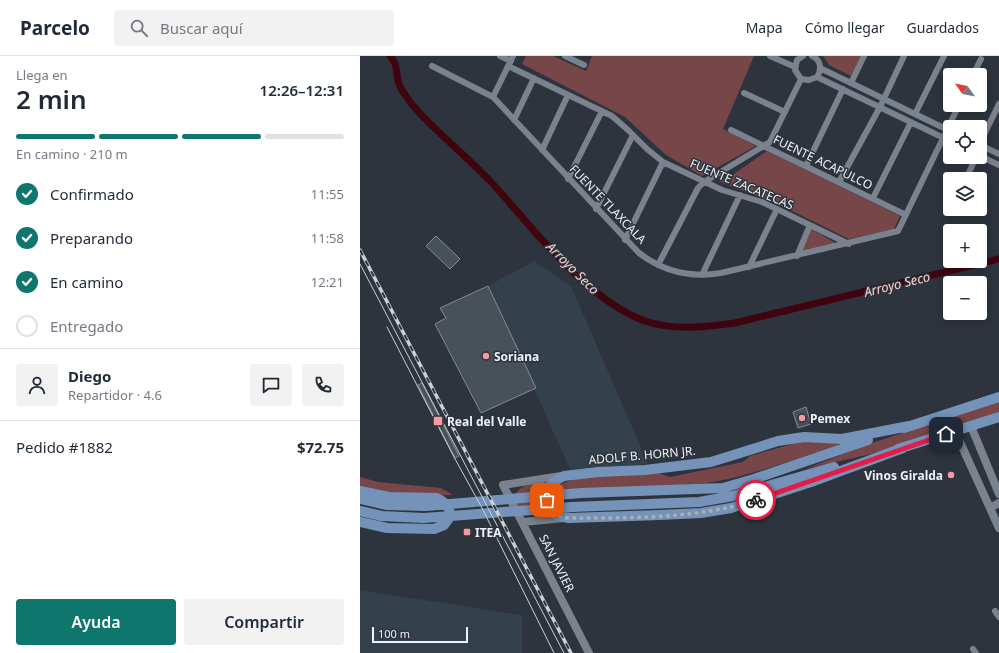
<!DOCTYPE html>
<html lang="es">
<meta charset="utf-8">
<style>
:root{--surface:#fff;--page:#f2f2f3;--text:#1f2937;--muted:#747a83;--line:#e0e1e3;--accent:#0f766e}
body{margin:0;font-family:"Noto Sans",sans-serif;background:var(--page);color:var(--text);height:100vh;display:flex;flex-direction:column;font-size:15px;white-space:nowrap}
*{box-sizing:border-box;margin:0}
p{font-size:13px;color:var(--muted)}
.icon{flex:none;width:22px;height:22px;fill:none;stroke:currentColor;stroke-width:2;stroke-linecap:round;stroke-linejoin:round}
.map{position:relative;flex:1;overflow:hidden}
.panel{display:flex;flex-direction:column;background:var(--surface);width:360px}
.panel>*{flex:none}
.needle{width:26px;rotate:303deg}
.fabs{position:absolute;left:583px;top:12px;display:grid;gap:8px}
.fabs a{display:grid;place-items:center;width:44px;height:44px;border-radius:4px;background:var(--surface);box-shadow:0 2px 10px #0003;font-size:20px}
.scale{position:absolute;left:12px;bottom:10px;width:96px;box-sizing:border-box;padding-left:4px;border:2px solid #edf2f8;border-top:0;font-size:11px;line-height:14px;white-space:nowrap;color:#edf2f8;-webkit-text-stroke:3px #2d343d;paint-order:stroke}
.pin{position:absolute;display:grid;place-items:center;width:34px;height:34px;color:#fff;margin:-17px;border-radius:8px;box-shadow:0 2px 6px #0006}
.courier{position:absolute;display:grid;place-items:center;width:40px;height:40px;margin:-20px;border:3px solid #e11d48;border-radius:50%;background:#fff;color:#222;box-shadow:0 1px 5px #0007}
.summary em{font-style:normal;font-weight:600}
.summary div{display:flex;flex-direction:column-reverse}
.summary{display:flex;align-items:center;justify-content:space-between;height:68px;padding:0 16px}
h1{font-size:26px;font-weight:600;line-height:30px}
.bar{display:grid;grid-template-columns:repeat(4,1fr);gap:6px 4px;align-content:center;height:48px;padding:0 16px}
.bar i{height:5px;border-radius:3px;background:var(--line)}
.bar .active{background:var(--accent)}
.bar p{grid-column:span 4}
.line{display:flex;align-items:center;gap:10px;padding:0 16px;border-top:1px solid var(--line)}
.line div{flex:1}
.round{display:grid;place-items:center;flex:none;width:42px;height:42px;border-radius:4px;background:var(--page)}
ol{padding:0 16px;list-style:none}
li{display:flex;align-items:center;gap:12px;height:44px}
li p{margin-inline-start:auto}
li .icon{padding:4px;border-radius:50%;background:var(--accent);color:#fff;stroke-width:4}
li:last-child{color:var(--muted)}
li i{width:22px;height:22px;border:2px solid var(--line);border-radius:50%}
.cta{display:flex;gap:8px;margin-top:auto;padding:8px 16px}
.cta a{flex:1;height:46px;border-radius:4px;background:var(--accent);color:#fff;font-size:16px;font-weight:600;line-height:46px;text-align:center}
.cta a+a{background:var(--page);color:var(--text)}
header{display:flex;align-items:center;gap:24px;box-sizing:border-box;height:56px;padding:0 20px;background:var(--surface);border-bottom:1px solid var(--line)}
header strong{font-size:19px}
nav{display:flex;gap:22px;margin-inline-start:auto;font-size:14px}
.search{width:280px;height:36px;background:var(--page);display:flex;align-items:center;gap:10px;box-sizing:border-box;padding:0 14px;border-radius:4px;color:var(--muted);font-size:15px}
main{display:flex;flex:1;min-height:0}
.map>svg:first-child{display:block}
.built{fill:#35404d}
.green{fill:#774648}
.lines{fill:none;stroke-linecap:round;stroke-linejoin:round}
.canal{stroke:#3f050f;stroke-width:7}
.building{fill:#485059;stroke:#838b96}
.minor{stroke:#7a828d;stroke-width:6}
.tertiary{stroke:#7a828d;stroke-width:8}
.primary{stroke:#7593b8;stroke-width:10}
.tram{stroke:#cad0d6;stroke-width:1}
.rail-casing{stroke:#cad0d6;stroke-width:3.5}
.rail{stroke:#2d343d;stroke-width:2;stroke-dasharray:6;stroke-linecap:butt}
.done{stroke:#aab0b7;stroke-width:4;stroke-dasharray:0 7.2}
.route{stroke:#e11d48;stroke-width:5}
.poi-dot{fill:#f59b9e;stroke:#2d343d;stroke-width:1.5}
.labels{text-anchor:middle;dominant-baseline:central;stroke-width:3;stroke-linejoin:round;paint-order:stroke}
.street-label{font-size:12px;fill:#edf2f8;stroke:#2d343d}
.poi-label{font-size:12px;font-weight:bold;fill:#edf2f8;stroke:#2d343d;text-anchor:start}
.water-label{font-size:13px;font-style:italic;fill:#fbd2d2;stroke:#2d343d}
</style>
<header>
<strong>Parcelo</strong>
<div class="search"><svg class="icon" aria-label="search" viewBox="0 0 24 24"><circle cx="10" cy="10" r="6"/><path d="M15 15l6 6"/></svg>Buscar aquí</div>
<nav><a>Mapa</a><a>Cómo llegar</a><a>Guardados</a></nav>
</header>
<main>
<section class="panel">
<div class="summary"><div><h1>2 min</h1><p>Llega en</p></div><em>12:26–12:31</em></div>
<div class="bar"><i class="active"></i><i class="active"></i><i class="active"></i><i></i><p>En camino · 210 m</p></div>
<ol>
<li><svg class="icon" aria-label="check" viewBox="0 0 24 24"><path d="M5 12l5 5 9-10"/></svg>Confirmado<p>11:55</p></li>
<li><svg class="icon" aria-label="check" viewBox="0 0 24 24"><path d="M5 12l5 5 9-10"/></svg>Preparando<p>11:58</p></li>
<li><svg class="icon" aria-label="check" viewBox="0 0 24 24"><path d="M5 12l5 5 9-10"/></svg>En camino<p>12:21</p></li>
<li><i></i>Entregado</li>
</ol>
<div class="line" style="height:72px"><a class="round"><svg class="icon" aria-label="person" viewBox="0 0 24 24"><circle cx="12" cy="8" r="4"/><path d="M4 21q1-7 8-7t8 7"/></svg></a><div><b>Diego</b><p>Repartidor · 4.6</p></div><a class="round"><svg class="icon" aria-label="chat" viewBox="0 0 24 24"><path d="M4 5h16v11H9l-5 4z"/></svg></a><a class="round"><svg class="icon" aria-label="phone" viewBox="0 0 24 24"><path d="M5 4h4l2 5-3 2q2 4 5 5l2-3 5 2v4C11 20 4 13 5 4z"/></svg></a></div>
<div class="line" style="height:52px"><div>Pedido #1882</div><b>$72.75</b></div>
<div class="cta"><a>Ayuda</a><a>Compartir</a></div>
</section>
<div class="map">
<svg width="639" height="597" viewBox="0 0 639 597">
<rect width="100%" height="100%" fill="#2d343d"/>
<path class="built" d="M174 205 211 230 288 408 210 413 128 230Z
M0 534 162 559V597H0Z"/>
<path class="green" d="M166 0H193L226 15 232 0H394L363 73 396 90 342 120 306 99 265 61 162 8Z
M463 0H501L491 20 469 9Z
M407 95 540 160 534 173 489 183 418 148 358 125 368 122Z
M452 173 477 188 440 196Z
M639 345V356L520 396 445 413 506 389Z
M443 385 478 386V389C432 404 387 422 338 428L193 436C201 416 277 418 299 417L310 421 383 406 390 400Z
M0 421 18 426 81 432 93 439 63 440 0 433Z
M182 428 177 438 178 449 161 453 156 447 155 439C161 428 170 429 182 428Z"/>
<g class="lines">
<path class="canal" d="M30 0C39 10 35 16 39 28 42 35 50 47 56 53 79 79 108 101 132 127 174 173 225 243 285 265 314 275 346 271 375 267L639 203"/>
</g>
<path class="building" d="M76 180 100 203 90 213 66 190Z
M128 230 176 332 121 357 75 268 86 262 80 252Z
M62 327 99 400 95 402 58 329Z
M446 351 451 368 438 372 433 356Z"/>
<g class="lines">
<path class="minor" d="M140 0 151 5
M205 0 224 9
M410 0 435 11
M443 0 437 4 435 14 441 23 449 24 457 21C462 13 461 4 452 0
M72 10 133 41 279 197C304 216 331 222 361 217L538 175 599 49
M148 10 252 60 268 74 287 93 303 106 362 134 402 146 489 188
M460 12 590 75
M613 19 621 3
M457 21 590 85
M491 27 504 0
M384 37 425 56
M133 41 153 0
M555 58 584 0
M154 64 174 22
M371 74 546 159
M620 87 639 48
M620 89 639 98
M182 94 208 39
M620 100 639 109
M446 110 483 33
M208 123 242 55
M606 123 616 101
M479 126 520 51 544 0
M513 142 551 66
M236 153 273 79
M265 184 303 106
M437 200 450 169
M298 209 338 132 344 126 410 86 441 23
M389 211 417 153
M342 219 380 139
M635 555 639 561
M613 593 616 597"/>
<path class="tertiary" d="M611 370 639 438
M595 375 639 472
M201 420 143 429 229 597
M630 452 639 447
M163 466 204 462"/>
<path class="primary" d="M544 372 639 341
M543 392 451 426 371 452 341 457 300 459 209 462 198 460 192 456 187 444 190 430 195 425 204 420 238 416 285 414 351 406 418 385 444 381 482 383 549 370
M538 393 639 361
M0 435 29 441 77 442 82 445 89 451 90 461 84 469 74 473 27 472 0 466
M0 443 27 449 66 450 221 437 363 432 394 423 508 384
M0 455 22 460 64 462 212 451 339 446 373 440 474 411"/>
<path class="tram" d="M0 208 204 597
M27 271 94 401 122 452 194 597"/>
<defs>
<path id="rail" d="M0 194 211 597"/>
</defs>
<use href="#rail" class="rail-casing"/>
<use href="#rail" class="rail"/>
</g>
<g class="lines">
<path class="done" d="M187 444C190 457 197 460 209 462 272 462 337 463 396 444"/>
<path class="route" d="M396 444 586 378"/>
</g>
<g class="poi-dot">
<circle cx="126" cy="300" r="4"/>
<circle cx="442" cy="362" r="4"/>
<rect x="73" y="360" width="10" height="10" rx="2"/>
<circle cx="591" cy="419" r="4"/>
<rect x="103" y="472" width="8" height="8" rx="2"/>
</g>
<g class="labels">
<g class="street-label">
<text transform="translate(463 106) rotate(26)">FUENTE ACAPULCO</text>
<text transform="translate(382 128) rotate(23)">FUENTE ZACATECAS</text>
<text transform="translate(248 148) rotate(46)">FUENTE TLAXCALA</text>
<text transform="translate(282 399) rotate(-5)">ADOLF B. HORN JR.</text>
<text transform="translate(197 507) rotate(63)">SAN JAVIER</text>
</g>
<g class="poi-label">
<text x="134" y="300">Soriana</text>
<text x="450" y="362">Pemex</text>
<text x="87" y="365">Real del Valle</text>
<text x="583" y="419" text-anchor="end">Vinos Giralda</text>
<text x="115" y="476">ITEA</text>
</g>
<g class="water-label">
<text transform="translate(213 212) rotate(45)">Arroyo Seco</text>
<text transform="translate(537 228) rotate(-14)">Arroyo Seco</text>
</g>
</g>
</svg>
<div class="fabs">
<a><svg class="needle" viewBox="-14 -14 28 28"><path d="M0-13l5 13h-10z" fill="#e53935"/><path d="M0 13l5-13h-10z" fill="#747a83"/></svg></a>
<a><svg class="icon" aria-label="locate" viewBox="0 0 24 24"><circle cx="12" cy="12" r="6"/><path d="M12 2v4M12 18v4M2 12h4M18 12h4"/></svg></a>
<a><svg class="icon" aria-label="layers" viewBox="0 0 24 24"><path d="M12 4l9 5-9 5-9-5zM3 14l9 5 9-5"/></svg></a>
<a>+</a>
<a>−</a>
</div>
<div class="scale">100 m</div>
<div class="pin" style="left:187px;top:444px;background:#ea580c"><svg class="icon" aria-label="bag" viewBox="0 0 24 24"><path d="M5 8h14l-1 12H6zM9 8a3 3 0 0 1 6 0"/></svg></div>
<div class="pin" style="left:586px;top:378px;background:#1f2937"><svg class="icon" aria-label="home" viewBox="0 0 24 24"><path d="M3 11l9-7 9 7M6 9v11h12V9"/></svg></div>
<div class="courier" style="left:396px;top:444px"><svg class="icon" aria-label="bike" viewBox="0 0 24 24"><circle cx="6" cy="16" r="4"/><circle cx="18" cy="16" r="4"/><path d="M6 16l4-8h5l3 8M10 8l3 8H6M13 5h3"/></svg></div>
</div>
</main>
